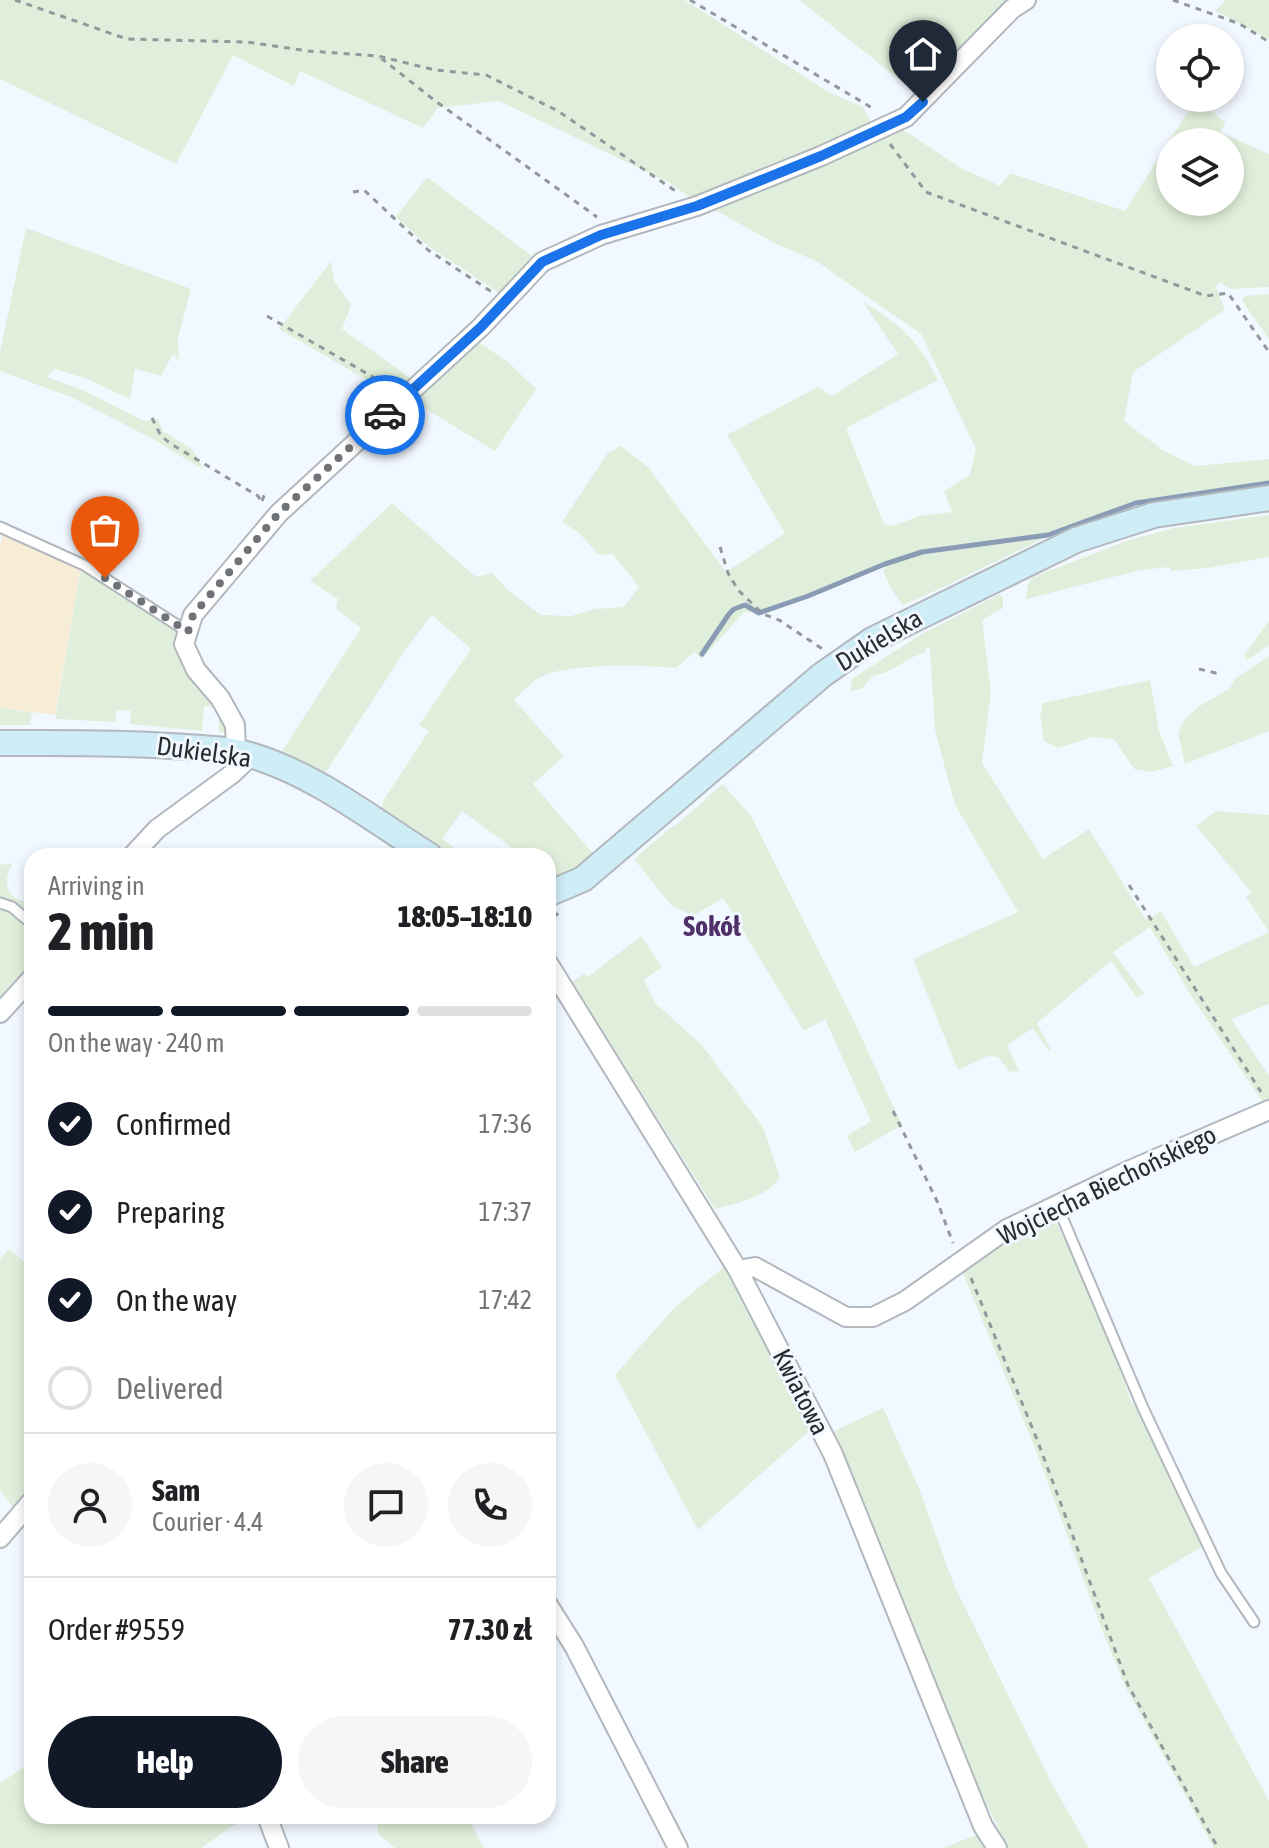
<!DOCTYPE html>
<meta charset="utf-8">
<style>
:root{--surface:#fff;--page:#f6f6f6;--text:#202124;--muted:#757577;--line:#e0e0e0;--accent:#111827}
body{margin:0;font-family:"Asap Condensed",sans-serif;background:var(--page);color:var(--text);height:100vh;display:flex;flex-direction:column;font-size:30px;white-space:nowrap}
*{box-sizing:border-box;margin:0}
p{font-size:26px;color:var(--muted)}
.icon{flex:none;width:44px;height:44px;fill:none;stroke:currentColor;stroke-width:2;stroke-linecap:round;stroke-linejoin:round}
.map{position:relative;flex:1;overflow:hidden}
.details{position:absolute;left:24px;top:848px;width:532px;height:976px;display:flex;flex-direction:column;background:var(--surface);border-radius:24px;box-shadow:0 4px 12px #0003}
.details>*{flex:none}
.fabs{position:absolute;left:1156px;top:24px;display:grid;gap:16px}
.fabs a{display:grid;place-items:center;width:88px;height:88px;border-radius:50%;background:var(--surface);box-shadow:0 4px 12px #0003;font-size:40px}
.pin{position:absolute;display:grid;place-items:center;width:68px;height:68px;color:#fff;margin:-82px -34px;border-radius:50% 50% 50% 0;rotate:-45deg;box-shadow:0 0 8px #0007}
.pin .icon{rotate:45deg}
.courier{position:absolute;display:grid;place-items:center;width:80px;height:80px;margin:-40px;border:6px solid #1a73e8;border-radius:50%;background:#fff;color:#222;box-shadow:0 2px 10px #0007}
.summary em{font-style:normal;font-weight:800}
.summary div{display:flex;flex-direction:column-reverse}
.summary{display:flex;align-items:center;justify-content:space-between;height:136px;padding:0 24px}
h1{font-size:52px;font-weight:800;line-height:60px}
.bar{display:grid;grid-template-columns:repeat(4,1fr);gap:12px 8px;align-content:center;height:96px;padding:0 24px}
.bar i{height:10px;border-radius:6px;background:var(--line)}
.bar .current{background:var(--accent)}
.bar p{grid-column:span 4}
.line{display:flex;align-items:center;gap:20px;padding:0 24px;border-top:2px solid var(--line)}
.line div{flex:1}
.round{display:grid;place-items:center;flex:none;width:84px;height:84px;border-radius:42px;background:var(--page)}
ol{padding:0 24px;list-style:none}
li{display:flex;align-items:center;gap:24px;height:88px}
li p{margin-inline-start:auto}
li .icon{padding:8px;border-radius:50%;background:var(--accent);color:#fff;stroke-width:4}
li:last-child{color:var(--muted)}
li i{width:44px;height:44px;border:4px solid var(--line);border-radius:50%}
.action{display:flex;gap:16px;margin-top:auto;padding:16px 24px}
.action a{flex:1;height:92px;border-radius:48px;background:var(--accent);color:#fff;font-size:32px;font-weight:800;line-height:92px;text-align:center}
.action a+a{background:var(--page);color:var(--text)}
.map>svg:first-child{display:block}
.commercial{fill:#f7edd7}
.green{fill:#e0efdb;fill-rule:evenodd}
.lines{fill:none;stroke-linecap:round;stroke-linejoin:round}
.stream{stroke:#899bb5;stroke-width:5}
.service-casing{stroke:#b2b8be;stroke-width:13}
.minor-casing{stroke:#b2b8be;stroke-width:22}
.secondary-casing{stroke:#b2b8be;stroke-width:28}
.path{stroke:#93989c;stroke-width:3;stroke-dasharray:6 6;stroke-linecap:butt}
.service{stroke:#fff;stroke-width:9}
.minor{stroke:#fff;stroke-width:18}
.secondary{stroke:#cfedf7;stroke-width:24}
.done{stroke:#6f7377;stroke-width:8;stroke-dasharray:0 14.4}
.route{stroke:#1a73e8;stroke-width:10}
.labels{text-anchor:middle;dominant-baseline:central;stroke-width:6;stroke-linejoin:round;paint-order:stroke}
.street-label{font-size:26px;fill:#292c2e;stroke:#f2f8ff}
.neighbourhood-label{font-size:28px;font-weight:bold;fill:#503069;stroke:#f2f8ff}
</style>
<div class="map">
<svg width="1269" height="1848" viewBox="0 0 1269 1848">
<rect width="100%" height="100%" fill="#f2f8ff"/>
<path class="commercial" d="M3 533 81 568 55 715 0 708V547Z"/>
<path class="green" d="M0 0H685L830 93 863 107 873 126 695 201 668 182 499 101 438 108 423 128 300 71 294 86 233 55 176 164 0 79Z
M799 0H1020L920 96Z
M1226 0H1269V39L1215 11Z
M1195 100 1226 122 1220 132 1269 154V287L1230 289 1220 282 1216 287 1225 310 1133 372 1124 421 1164 451 1195 466 1269 459V483C1225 488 1178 491 1135 504 1054 527 981 572 903 605L891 589 883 571 886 565 768 613 744 612 702 659 695 652 676 668C644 665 573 663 543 676 532 681 523 691 514 700L564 756 533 784 596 857 569 873 548 881V856H518L519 853 462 811 442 839 464 855 455 856 382 808 383 801 429 731 419 725 471 649 432 615 408 646 324 775 281 753 361 628 336 609 338 599 310 581 392 503 476 577 492 573 508 590 541 615 571 616 595 609 624 607 639 587 612 553 606 555 598 554 579 533 562 522 607 454 621 446 649 468 726 572 785 533 727 435 818 387 832 396 898 354 863 302C899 322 920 343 938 380L846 428 884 524 893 526 919 516 952 512 944 491 970 475 976 449 921 334 816 261 776 244 711 208 897 130 905 131 959 167 1000 186 1010 173 1125 211ZM1170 142H1230V202H1170Z
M427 177 536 259 504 296 429 247 396 217Z
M26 228 191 289 178 338 179 361 173 354 161 376 135 369 130 399 87 379 55 369 47 377 85 391 144 421 158 419 163 431 193 450 204 470 151 438 71 397 0 371V352Z
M331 261 334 281 351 305 342 329 413 380 398 398 279 329Z
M1269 294V339L1242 301 1245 296Z
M479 342 509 363 536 389 495 451 411 400Z
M1269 515V557L1208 568 1171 571 1170 567 1141 570 1026 599 1028 584 1033 577 1129 540 1174 528Z
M81 568 170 625 178 635 196 672 229 716 233 725 232 733 219 732V708L204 706 202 731 130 724 131 711 117 710 115 722 55 719Z
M1000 594 1003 598V608L982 620 991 692 982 763 1043 859 1089 829 1146 920 1161 911 1194 967 1269 932 1246 897 1252 893 1196 826 1216 811 1269 815V1004L1231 1019 1269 1076V1106L1266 1107 1190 994 1150 927 1113 952 1144 994 1137 998 1111 961 1037 1023 1051 1050 1049 1051 1033 1028 1007 1045 1019 1071 1010 1072 998 1057 988 1056 958 1070 913 959 1018 912 955 805 935 730 930 649 927 647 925 653C906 657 894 673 874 675L862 688 850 692 852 679 920 635Z
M1269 621V645L1247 660 1244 656 1246 652Z
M1269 656V731L1185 764 1178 733 1184 720 1198 707 1230 688 1235 679Z
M1150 680 1159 731 1173 766 1151 772 1134 769 1114 739 1092 737 1058 748 1044 741 1040 717 1043 703Z
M0 708 32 713 30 725H0Z
M723 784 751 816 852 1017 902 1125 855 1152 847 1136 871 1121 825 1019 804 1031 723 898 693 916 671 905 634 859 669 829C679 825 711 793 723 784Z
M13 863C0 883 8 902 32 903V920L23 911 0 898V865Z
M0 906 10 909 32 928V974L0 1004Z
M641 936 662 967 644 980 655 1003 701 1044 763 1127 780 1177C770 1196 735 1204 715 1209L572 982 585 973 588 977Z
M1048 1218 1056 1222 1069 1249 1111 1343 1130 1399 1144 1419 1203 1546 1149 1578 1269 1801V1848H1214L1125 1686 1104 1635 1035 1448 962 1271Z
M9 1249 28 1265H32V1497L18 1513 0 1491V1259Z
M730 1262 816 1425 698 1530 615 1375 674 1308Z
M883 1408 918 1486 954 1585 1052 1784 1089 1848H1008L967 1764 937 1693 834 1431Z
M32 1762V1816H247L201 1848H0V1783Z
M382 1816H467L484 1848H395L379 1835 377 1826Z
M984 1832 994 1848H943Z"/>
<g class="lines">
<path class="stream" d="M702 654 729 614 734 609 745 605 759 613 808 596 885 564 922 552 1048 535 1136 503 1269 483"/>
<defs>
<path id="service" d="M0 527 84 565 188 632
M0 903 12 907 32 924
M1057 1205 1143 1408 1221 1573 1254 1622"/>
<path id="minor" d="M236 752 235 725 220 698 196 670 184 644 193 615 279 513 481 327 542 262 601 235 697 206 821 156 906 117 1012 9 1026 0
M132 856 157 829 232 774 252 755
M548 963 738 1270 833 1454 983 1826 997 1848
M0 1013 32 978
M738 1270 755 1267 846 1317H873L905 1301 1007 1229 1130 1170 1269 1110
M0 1538 32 1501
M548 1605 574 1646 678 1848
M267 1816 279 1848"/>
<path id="secondary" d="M0 743C57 743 114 742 171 746 197 748 225 748 250 755 315 774 373 820 430 856
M548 894 583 879 822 675 872 640 1076 540 1154 515 1269 498"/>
</defs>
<use href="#service" class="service-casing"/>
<use href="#minor" class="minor-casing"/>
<use href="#secondary" class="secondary-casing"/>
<path class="path" d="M15 0 127 39 247 42 308 51 378 56 435 70 486 75 558 111 677 192
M690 0 869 106 873 111
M1173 0 1240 24 1269 42
M381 58 434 100 597 217
M890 144 926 192 1206 296 1228 293 1269 352
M353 192 364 190 428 250 492 292
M267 316 392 388
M152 418 161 436 171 444 258 496 263 504
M262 501 265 493
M720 547 728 573 738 590 763 614 779 620 824 650
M1199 669 1220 674
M1129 885 1261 1092
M548 925 558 913
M893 1111 937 1201 953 1243
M971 1278 1038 1442 1128 1685 1218 1848"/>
<use href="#service" class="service"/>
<use href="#minor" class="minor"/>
<use href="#secondary" class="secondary"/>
</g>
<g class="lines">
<path class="done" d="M105 578 188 632 193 615 279 513 385 415"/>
<path class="route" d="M385 415 481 327 542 262 601 235 697 206 821 156 906 117 923 102"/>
</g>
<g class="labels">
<g class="street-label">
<text transform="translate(879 640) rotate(-31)">Dukielska</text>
<text transform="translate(204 752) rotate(8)">Dukielska</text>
<text transform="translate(1107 1185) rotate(-26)">Wojciecha Biechońskiego</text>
<text transform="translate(801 1392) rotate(63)">Kwiatowa</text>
</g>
<g class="neighbourhood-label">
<text x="712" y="926">Sokół</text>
</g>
</g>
</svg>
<div class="fabs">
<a><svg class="icon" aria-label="locate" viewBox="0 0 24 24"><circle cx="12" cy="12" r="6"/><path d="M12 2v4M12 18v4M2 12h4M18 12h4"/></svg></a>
<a><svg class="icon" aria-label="layers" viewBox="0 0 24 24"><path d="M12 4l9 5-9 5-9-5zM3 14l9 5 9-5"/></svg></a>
</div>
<div class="pin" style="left:105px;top:578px;background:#ea580c"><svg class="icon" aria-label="bag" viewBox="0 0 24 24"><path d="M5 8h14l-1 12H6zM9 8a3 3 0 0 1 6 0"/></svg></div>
<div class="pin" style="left:923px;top:102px;background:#1f2937"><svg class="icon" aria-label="home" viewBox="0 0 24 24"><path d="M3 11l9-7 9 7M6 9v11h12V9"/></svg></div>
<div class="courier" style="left:385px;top:415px"><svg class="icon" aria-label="car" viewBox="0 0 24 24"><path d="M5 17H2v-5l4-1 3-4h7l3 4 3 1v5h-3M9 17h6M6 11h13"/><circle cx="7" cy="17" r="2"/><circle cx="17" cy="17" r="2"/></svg></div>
<section class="details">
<div class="summary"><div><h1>2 min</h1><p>Arriving in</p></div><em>18:05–18:10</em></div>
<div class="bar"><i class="current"></i><i class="current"></i><i class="current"></i><i></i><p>On the way · 240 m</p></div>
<ol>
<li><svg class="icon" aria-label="check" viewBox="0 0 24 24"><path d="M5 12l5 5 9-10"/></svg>Confirmed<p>17:36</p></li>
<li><svg class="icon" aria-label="check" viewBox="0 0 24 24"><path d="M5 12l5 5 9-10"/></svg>Preparing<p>17:37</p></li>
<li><svg class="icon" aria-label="check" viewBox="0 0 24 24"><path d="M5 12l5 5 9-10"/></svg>On the way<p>17:42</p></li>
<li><i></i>Delivered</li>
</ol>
<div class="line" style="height:144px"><a class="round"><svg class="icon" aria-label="person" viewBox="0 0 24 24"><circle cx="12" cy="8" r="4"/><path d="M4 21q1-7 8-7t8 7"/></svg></a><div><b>Sam</b><p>Courier · 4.4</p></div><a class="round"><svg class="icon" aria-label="chat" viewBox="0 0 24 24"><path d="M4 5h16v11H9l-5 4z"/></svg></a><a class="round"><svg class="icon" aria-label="phone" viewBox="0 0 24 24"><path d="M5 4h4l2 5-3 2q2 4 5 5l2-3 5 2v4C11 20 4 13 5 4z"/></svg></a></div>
<div class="line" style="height:104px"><div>Order #9559</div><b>77.30 zł</b></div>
<div class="action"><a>Help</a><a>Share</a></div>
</section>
</div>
